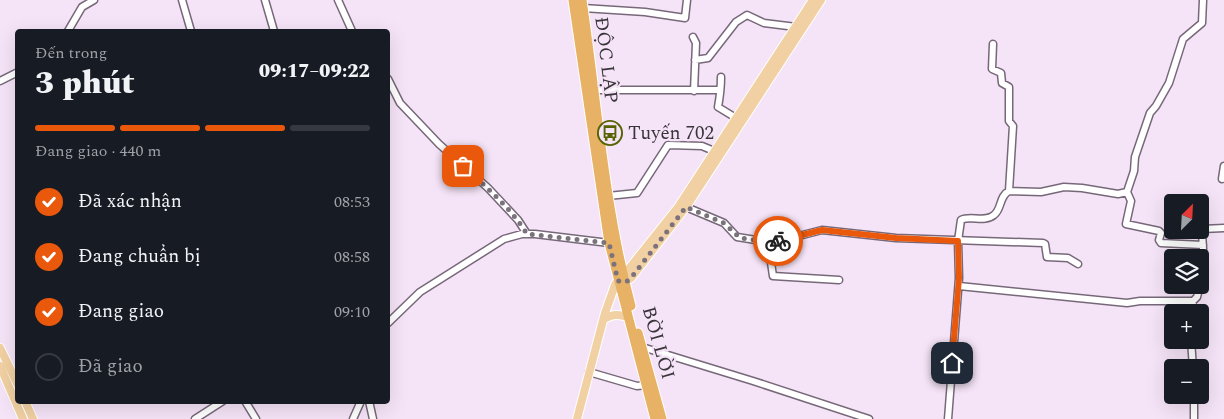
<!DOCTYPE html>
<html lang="vi">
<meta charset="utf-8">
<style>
:root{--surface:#171b24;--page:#20242c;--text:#f1f3f6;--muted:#9ea1a6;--line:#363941;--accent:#ea580c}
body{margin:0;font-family:Spectral,serif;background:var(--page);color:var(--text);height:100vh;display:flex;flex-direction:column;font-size:19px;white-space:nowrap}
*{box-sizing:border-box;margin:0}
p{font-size:16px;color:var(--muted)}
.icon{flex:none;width:28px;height:28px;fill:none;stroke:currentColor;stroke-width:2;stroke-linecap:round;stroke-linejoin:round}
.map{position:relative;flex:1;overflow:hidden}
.drawer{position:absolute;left:15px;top:29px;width:375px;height:375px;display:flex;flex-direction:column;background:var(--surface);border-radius:5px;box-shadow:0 5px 20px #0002}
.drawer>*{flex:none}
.needle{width:32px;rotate:24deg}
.buttons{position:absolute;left:1164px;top:194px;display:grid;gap:10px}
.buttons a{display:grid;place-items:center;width:45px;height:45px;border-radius:5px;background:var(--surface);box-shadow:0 5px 20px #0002;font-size:25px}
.pin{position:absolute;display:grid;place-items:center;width:42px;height:42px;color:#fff;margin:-21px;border-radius:10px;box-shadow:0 2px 8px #0006}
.courier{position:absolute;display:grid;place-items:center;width:50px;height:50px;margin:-25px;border:4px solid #ea580c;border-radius:50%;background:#fff;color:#222;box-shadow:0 1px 6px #0007}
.headline em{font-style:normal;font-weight:800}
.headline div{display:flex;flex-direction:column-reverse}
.headline{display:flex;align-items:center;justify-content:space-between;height:85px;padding:0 20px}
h1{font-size:32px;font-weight:800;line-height:38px}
.bar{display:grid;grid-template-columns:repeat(4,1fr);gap:8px 5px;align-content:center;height:60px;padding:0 20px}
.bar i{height:6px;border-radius:4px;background:var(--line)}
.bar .selected{background:var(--accent)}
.bar p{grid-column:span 4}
ol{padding:0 20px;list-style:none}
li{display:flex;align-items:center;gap:15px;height:55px}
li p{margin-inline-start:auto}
li .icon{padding:5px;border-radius:50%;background:var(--accent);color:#fff;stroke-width:4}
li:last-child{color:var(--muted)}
li i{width:28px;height:28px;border:2px solid var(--line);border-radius:50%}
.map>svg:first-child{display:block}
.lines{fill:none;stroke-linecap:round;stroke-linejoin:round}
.minor-casing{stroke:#776879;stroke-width:9}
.major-casing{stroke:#fff;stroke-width:10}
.highway-casing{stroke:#fff;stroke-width:11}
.minor{stroke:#fff;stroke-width:6}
.major{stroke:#f1d1a3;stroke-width:8}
.highway{stroke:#e7b265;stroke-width:9}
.done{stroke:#7b727d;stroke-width:5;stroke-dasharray:0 9}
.route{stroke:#ea580c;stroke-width:6}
.labels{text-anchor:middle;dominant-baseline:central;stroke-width:4.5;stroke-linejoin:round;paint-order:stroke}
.street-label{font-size:19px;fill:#3a343b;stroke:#f5e4f7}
.poi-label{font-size:19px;fill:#3a343b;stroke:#f5e4f7;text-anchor:start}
</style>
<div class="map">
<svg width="1224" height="419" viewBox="0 0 1224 419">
<rect width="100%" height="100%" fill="#f5e4f7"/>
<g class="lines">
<defs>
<path id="minor" d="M182 0 191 31
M265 0 274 31
M338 0 352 31
M583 8 645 12 685 18 687 0
M68 31 82 7 94 0
M693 37 696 43 694 91
M993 44 992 69 1001 73 1002 83 1009 87V121L1013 126 1009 191
M695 60 708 58 736 22 747 15 764 23 796 27
M721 77C721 87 720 96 718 107L736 118
M388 79 400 103 439 144 488 188 518 220 527 234
M0 81 18 72
M594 90H719
M1222 179 1224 166
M1127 192 1131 201 1126 224 1159 231 1161 233 1159 240 1161 243 1203 245
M608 196 637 193 668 145 702 146 714 151
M686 207 724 223 737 237 762 241H779L822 230 896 238 1043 243 1045 244 1047 257 1068 258 1078 264
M1202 229 1224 228
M768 242 773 276 839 280
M1200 281 1203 249 1201 215
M959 286 1127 303 1140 301H1193L1197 297 1200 285
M1192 312 1193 301
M388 323 420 292 504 239 522 234H535L609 243
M1191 340 1193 368
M642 347 753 381 869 419
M589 372 637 386 646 385
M245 401 256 419
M369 401 373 419
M195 419 223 401
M353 419 361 401
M948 419 959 278 958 241 961 220C971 215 984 223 994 215 1002 209 999 196 1009 191L1041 192 1064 187 1082 188 1118 194 1127 192 1134 171 1135 157 1150 113 1156 106 1169 83 1183 39 1202 23 1203 0
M1194 419V395"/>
<path id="major" d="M624 275 679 206 813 0
M625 282 631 278 686 207 821 0
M604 319C613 314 618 314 628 317
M0 348 18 385
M0 366 23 419
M25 401 33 419
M577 419 605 313 615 285 618 281"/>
<path id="highway" d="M573 0 609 243 655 419
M582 0C597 102 604 206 631 306
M638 333 662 419"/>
</defs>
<use href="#minor" class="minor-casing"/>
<use href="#major" class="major-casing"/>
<use href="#highway" class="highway-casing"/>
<use href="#minor" class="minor"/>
<use href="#major" class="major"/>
<use href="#highway" class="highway"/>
</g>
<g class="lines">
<path class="done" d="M463 166C486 187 511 208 527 234L609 243 618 281 626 282 631 278 686 207 724 223 740 238 762 241H778"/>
<path class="route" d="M778 241 822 230 896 238 958 241 959 278 952 363"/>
</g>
<defs>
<symbol id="bus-ring" viewBox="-11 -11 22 22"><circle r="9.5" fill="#f5e4f7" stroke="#576202" stroke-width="1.5"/><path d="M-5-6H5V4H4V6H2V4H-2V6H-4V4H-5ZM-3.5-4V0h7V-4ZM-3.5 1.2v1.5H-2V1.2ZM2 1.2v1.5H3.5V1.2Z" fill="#576202"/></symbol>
</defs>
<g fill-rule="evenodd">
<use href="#bus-ring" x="596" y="119" width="28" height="28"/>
</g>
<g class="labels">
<g class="street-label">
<text transform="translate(606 60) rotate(83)">ĐỘC LẬP</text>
<text transform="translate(658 343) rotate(74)">BỜI LỜI</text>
</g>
<g class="poi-label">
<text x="628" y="133">Tuyến 702</text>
</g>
</g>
</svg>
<div class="buttons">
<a><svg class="needle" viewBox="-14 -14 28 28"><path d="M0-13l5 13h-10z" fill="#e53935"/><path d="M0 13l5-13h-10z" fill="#9ea1a6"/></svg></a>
<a><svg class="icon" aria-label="layers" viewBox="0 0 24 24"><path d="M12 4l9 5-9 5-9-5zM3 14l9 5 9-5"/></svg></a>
<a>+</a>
<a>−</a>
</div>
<div class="pin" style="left:463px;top:166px;background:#ea580c"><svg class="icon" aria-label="bag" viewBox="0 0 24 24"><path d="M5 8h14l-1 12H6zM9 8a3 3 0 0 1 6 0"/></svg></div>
<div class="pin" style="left:952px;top:363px;background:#1f2937"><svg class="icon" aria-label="home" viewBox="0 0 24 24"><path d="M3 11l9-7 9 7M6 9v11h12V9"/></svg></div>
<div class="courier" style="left:778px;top:241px"><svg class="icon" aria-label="bike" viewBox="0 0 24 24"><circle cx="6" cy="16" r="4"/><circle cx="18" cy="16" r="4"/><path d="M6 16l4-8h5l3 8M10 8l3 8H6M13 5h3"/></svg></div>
<section class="drawer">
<div class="headline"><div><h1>3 phút</h1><p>Đến trong</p></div><em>09:17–09:22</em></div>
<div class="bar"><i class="selected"></i><i class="selected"></i><i class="selected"></i><i></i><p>Đang giao · 440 m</p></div>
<ol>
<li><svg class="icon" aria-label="check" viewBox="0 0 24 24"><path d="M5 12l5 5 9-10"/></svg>Đã xác nhận<p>08:53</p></li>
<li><svg class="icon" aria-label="check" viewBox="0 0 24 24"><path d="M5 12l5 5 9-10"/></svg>Đang chuẩn bị<p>08:58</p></li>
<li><svg class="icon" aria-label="check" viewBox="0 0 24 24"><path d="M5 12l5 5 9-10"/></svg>Đang giao<p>09:10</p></li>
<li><i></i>Đã giao</li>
</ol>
</section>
</div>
